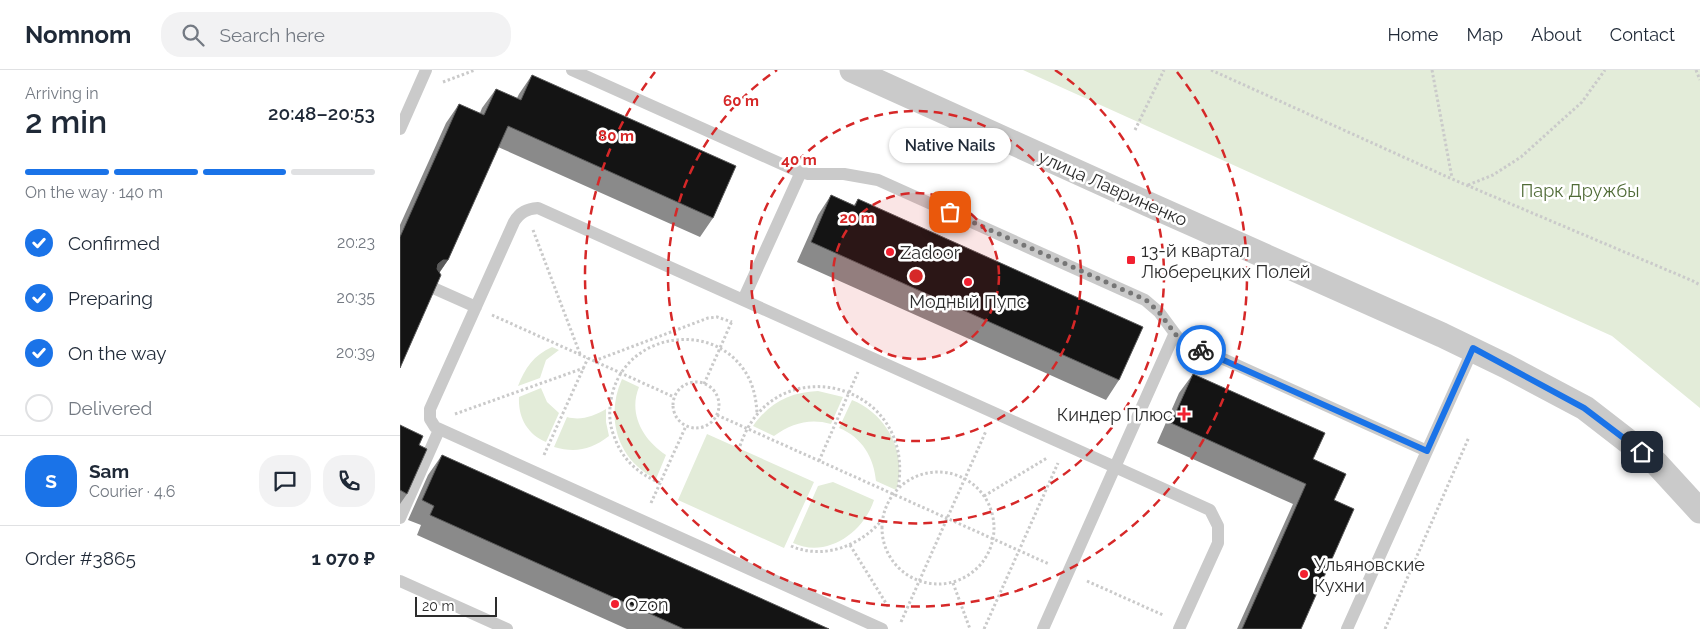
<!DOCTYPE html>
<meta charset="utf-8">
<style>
:root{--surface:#fff;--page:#f2f2f3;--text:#1f2937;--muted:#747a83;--line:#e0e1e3;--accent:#1a73e8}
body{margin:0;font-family:Raleway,sans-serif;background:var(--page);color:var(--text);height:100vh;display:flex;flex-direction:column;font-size:19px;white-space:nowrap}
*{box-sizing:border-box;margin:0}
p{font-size:16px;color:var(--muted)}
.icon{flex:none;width:28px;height:28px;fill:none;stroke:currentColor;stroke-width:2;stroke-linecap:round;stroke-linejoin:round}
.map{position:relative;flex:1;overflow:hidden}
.details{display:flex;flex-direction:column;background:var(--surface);width:400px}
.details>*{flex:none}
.scale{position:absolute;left:15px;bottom:12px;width:82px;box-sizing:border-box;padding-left:5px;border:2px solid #2d2d2d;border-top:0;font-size:14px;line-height:18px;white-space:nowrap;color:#2d2d2d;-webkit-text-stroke:4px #fff;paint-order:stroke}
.pin{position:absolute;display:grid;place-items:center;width:42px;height:42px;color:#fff;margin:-21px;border-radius:10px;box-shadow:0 2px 8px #0006}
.courier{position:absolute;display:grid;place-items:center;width:50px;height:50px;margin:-25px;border:4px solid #1a73e8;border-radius:50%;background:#fff;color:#222;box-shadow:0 1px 6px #0007}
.bubble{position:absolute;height:35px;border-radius:18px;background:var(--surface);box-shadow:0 1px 4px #0004;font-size:16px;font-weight:600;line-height:35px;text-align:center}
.overview em{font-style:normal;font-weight:600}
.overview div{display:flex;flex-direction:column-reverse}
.overview{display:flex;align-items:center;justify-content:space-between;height:85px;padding:0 25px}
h1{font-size:32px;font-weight:600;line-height:38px}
.bar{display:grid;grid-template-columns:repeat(4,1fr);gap:8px 5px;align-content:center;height:60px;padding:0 25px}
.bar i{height:6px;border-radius:4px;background:var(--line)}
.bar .active{background:var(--accent)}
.bar p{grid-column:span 4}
.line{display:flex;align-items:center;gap:12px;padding:0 25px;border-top:1px solid var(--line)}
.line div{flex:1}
.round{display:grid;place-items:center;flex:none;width:52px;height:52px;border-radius:20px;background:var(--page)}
ol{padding:0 25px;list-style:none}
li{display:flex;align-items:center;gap:15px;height:55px}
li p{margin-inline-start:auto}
li .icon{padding:5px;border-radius:50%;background:var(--accent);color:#fff;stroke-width:4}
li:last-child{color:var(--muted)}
li i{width:28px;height:28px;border:2px solid var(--line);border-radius:50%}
header{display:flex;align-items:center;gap:30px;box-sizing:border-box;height:70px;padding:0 25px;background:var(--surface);border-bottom:1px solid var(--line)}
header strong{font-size:24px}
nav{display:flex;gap:28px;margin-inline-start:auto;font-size:18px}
.search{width:350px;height:45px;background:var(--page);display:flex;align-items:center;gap:12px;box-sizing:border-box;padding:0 18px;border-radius:20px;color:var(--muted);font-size:19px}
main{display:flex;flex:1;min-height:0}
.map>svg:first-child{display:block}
.green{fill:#e3ecd9}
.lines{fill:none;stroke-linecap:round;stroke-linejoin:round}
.path{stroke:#cacaca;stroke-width:3;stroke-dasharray:2.5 2.5;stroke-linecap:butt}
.service{stroke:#cacaca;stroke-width:12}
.minor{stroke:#cacaca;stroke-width:25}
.wall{fill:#8a8a8a}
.shaded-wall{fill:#5a5a5a}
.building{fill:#141414;stroke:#5a5a5a}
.done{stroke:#767676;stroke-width:5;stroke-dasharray:0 9}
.route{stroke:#1a73e8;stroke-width:6}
.ring{fill:none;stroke:#d62828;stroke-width:2.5;stroke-dasharray:9 6}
.poi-dot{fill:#f22030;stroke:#fff;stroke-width:2}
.labels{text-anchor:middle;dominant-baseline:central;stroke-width:5;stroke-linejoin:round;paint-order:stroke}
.street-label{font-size:18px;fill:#2d2d2d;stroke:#fff}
.park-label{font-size:18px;fill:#506b37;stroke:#fff}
.poi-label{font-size:18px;fill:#2d2d2d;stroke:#fff;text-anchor:start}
.centre{fill:#d62828;stroke:#fff;stroke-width:2.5}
.ring-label{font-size:15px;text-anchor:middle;font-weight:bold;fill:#d62828;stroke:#fff;stroke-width:5;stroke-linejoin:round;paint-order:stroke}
</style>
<header>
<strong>Nomnom</strong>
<div class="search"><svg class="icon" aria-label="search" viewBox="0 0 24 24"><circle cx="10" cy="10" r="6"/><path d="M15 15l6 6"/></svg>Search here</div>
<nav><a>Home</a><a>Map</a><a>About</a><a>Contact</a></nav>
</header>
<main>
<section class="details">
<div class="overview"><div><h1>2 min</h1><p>Arriving in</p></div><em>20:48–20:53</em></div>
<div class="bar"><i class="active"></i><i class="active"></i><i class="active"></i><i></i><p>On the way · 140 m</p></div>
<ol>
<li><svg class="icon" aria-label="check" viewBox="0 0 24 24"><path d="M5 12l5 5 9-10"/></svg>Confirmed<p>20:23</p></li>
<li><svg class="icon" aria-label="check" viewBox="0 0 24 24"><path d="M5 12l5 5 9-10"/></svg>Preparing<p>20:35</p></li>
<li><svg class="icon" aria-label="check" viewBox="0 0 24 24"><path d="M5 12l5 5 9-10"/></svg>On the way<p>20:39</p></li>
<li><i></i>Delivered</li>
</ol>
<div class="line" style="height:90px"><b class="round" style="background:var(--accent);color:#fff">S</b><div><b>Sam</b><p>Courier · 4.6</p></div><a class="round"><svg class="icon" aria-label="chat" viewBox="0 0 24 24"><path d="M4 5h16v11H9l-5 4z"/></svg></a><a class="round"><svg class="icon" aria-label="phone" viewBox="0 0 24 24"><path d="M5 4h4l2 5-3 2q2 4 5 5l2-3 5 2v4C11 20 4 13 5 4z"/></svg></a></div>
<div class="line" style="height:65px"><div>Order #3865</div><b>1 070 ₽</b></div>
</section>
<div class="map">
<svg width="1300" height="559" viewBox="0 0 1300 559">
<rect width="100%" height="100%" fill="#fff"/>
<path class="green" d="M623 0H1300V338L1212 266Z
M152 277 159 280 146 290 140 308 118 316C125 298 134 285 152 277Z
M222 309 239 317C228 344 243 370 266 385L256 409C217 390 205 347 222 309Z
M141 318 147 332 159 343 146 372C127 364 118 347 119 327Z
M418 321 443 327 431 354C410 348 392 353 374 366L353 356C369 333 390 322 418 321Z
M452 330C487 344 508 384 496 420L476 411C474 388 462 367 439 358Z
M206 339V352L209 366C191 380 175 383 154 377L167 347C181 351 194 346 206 339Z
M307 364 414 412 384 478 278 430Z
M433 412 474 430C464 462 427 489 393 473L418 416Z"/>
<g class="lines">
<path class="path" d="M811 0 1052 109 1293 211 1300 215
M1032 0 1052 108
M1296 0 1300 10
M43 12 75 0
M735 60 764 0
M1068 115 1093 105 1121 87 1182 32 1205 0
M133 160 180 284
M92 245 274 327
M194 291 308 248 317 247 332 252
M273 335a23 23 0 1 1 46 0a23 23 0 1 1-46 0Z
M304 314 332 251
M55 344 184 298
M317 345 649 494
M340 376C373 275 517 312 498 418
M144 385 188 288
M419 391 458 302
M482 458a56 56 0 1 1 112 0a56 56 0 1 1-112 0Z
M260 413C237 403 222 389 214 366 208 351 209 336 213 321 230 263 311 251 344 300 353 313 356 327 357 343
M584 426 647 388
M251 433 286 356
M450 475 489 538
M391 476C423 490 460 476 481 451
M687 511 763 545
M553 513 570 559
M501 552 586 361
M584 559 658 393
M985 559 1069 367"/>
<path class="service" d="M172 0 395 100 408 104H444L478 110 745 230 759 242 779 269 1027 381 1073 279
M0 59 26 0
M31 217 76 237
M343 230 401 102
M774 265 715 397 810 440 818 456V473L779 559
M0 448 39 360
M0 511 107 559
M482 559 35 357 30 349V339L114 152C120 142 127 139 138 138L715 397 643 559
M947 559 1027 381"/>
<path class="minor" d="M452 0 748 134 1042 265 1106 296 1185 338 1256 393 1300 441"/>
</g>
<path class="wall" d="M132 5 313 148 300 167 98 77 48 190 40 202 0 298V155L46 53 59 34 80 43 82 38 96 19 117 28 119 24Z
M431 125 454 135 458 129 719 310 706 330 397 192 418 145Z
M793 304 913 389 934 430 901 559H837L893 434 757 373 779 323Z
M0 355 19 375 7 424 0 434Z
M42 385 429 559H227L17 465 21 455 8 450 28 405Z"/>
<path class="shaded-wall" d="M43 190H48L34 210 38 194Z"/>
<path class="building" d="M132 5 336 96 313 148 108 56 48 190H43L38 194 37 199 41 205 0 298V167L59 34 84 45 96 19 121 30Z
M431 125 455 136 458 129 743 257 719 310 411 172Z
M793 304 925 363 913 389 946 404 934 430 954 439 901 559H842L906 414 771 353Z
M0 355 23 366 19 375 27 379 7 424 0 420Z
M42 385 429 559H284L30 445 34 436 22 430Z"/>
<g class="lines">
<path class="done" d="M550 142 746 230 759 242 779 269 801 280"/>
<path class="route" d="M801 280 1027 381 1073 278 1184 338 1242 382"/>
</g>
<circle cx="516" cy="206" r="83" fill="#d62828" fill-opacity=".12"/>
<g class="ring">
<circle cx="516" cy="206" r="83"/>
<circle cx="516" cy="206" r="165"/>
<path d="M655 0A248 248 0 1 1 377 0"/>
<path d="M777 2A331 331 0 1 1 255 2"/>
</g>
<g class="poi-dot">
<circle cx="490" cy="182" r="5"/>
<rect x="726" y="185" width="10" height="10" rx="2.5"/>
<circle cx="568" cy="212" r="5"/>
<path d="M781.5 336.5h5v5h5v5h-5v5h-5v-5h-5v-5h5z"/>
<circle cx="904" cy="504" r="5"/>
<circle cx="215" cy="534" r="5"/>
</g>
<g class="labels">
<g class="street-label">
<text transform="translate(713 118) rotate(24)">улица Лавриненко</text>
</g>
<g class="park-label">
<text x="1180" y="120">Парк Дружбы</text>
</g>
<g class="poi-label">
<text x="741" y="180">13-й квартал<tspan x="741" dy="21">Люберецких Полей</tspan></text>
<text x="500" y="182">Zadoor</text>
<text x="568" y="231" text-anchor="middle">Модный Пупс</text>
<text x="773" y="344" text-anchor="end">Киндер Плюс</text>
<text x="914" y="494">Ульяновские<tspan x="914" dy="21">Кухни</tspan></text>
<text x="225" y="534">Ozon</text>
</g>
</g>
<circle cx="516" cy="206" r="8" class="centre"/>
<g class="ring-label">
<text x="341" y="36">60 m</text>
<text x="216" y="71">80 m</text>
<text x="399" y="95">40 m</text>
<text x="457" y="153">20 m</text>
</g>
</svg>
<div class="scale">20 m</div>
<div class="pin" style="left:550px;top:142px;background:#ea580c"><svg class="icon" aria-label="bag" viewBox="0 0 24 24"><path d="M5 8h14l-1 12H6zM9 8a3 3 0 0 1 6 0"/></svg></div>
<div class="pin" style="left:1242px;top:382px;background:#1f2937"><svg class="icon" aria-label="home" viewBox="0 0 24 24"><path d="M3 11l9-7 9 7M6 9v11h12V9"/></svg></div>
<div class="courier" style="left:801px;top:280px"><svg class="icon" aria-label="bike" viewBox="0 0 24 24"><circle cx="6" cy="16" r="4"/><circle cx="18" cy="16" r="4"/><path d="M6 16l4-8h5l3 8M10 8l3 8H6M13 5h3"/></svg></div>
<div class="bubble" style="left:489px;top:58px;width:122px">Native Nails</div>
</div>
</main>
